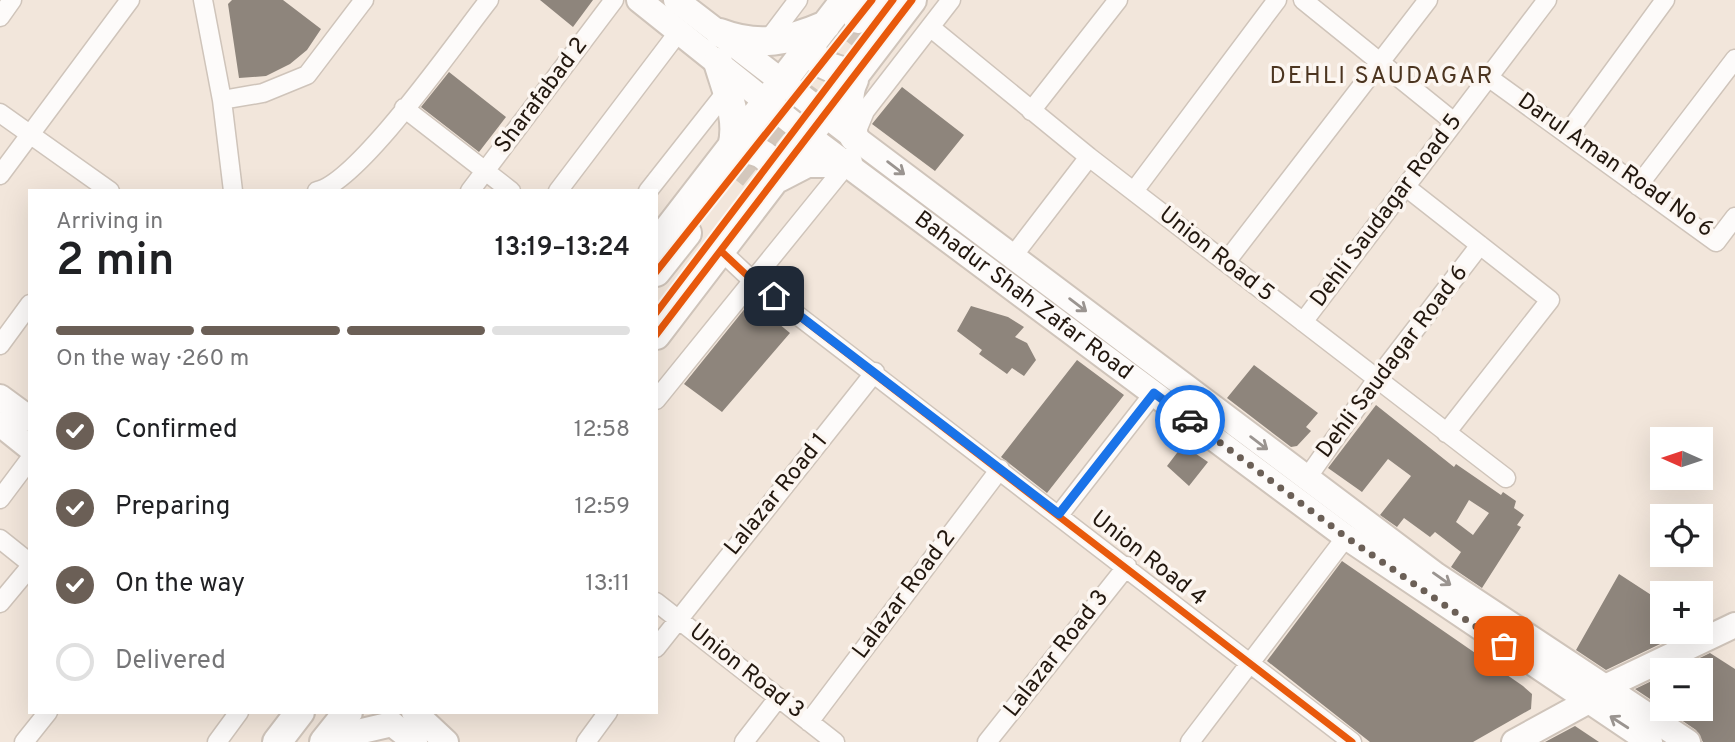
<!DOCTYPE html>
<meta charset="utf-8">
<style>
:root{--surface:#fff;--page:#f2f2f2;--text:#202124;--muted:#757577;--line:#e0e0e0;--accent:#6b5f56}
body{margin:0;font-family:Overpass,sans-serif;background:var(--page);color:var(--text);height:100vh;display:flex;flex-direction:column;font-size:26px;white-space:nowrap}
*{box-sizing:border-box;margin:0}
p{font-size:23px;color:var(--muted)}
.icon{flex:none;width:38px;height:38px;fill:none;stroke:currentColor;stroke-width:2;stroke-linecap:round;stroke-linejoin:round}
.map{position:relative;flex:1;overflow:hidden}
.side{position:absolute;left:28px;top:189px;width:630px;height:525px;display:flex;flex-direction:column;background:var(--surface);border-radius:0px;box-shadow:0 7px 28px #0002}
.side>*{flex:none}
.needle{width:46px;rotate:273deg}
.controls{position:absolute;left:1650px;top:427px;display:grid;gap:14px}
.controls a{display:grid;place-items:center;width:63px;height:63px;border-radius:0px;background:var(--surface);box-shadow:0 7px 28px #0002;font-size:35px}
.pin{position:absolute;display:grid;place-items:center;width:60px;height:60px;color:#fff;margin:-30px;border-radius:14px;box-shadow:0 4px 10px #0006}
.courier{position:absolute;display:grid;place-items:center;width:70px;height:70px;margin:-35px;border:5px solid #1a73e8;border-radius:50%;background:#fff;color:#222;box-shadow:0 2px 9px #0007}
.headline em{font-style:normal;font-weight:600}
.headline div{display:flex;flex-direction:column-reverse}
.headline{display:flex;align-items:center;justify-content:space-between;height:119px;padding:0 28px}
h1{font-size:46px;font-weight:600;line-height:52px}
.bar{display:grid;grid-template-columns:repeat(4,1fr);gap:10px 7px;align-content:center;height:84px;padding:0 28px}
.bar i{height:9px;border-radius:5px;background:var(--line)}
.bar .selected{background:var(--accent)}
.bar p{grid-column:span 4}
ol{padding:0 28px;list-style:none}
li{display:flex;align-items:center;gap:21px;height:77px}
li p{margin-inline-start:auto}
li .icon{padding:7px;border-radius:50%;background:var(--accent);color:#fff;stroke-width:4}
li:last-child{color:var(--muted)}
li i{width:38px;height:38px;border:4px solid var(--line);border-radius:50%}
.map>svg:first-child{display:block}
.building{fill:#8e857c;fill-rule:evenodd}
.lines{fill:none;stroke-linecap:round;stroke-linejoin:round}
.primary-tunnel{stroke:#d3c7bc;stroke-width:28;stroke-dasharray:28 14;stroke-linecap:butt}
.street-casing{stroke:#cfc4ba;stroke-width:21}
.secondary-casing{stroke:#cfc4ba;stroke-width:28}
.primary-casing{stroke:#cfc4ba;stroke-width:32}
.street{stroke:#fdfbfa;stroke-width:18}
.secondary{stroke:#fdfbfa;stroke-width:24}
.primary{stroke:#fdfbfa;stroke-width:28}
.cycleway-casing{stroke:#fcf6f1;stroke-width:11}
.cycleway{stroke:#e8590c;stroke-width:7}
.oneway{stroke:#9a9490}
.done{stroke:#6b5f56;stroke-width:7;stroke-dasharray:0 12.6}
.route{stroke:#1a73e8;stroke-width:9}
.labels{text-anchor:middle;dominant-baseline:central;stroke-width:7;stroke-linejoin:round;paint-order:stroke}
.street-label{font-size:23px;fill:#22170e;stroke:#fcf6f1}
.neighbourhood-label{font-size:24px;letter-spacing:2px;fill:#4c3520;stroke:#fcf6f1}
</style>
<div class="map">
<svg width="1735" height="742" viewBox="0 0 1735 742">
<rect width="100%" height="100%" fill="#f2e6db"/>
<path class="building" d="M232 0H283L321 29 307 50 290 64 266 76 239 78 228 4Z
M540 0H593L573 27Z
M449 72 506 117 479 152 421 107Z
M902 87 964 135 935 171 872 124Z
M751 301 790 333 722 412 684 384Z
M971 306 1008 317 1024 327 1015 337 1027 343 1036 360 1024 376 1012 368 1007 374 979 354 982 350 957 331Z
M1077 360 1124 395 1047 493 1001 457Z
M1254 365 1318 413 1306 427 1311 431 1297 446 1291 447 1227 398Z
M1376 405 1454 467 1456 464 1501 495 1503 492 1516 501 1514 508 1524 515 1517 525 1521 527 1482 588 1451 567 1461 552 1435 532 1430 537 1404 518 1397 527 1380 515 1411 476 1388 459 1362 492 1328 468ZM1469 500 1489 513 1473 535 1456 522Z
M1183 445 1208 462 1189 486 1167 466Z
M1342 561 1523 686 1532 694 1531 709 1473 742H1370L1267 661Z
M1619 574 1662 602V632L1681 634 1606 670 1576 650Z
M1710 653 1735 669V742H1703L1696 730 1665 709H1701V670H1675Z
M1662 676V707L1635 689Z
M1575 726 1599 742H1545Z"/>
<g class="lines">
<path class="primary-tunnel" d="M806 116 873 26
M732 177 798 94"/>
<defs>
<path id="street" d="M203 0 222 100 233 191
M1303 0 1454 122
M0 17 12 0
M930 27 1089 157 1506 478
M764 45 798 0
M1488 77 1716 242 1735 217
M222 100 263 93 307 75 364 0
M404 108 511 191
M1031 111 1118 0
M0 113 110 191
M856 133 865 111 951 0
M1567 134 1665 0
M0 175 130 0
M1638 186 1735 59
M1406 187 1550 300 1446 433
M317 191C359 182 458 39 489 0
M470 191 614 0
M558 191 680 30
M648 191 726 92
M1134 191 1277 0
M721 251 753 281 1352 742
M1013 256 1089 157
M1226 262 1428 0
M1303 322 1547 0
M0 345 30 304
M656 400 848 163
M1307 478 1377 379 1480 245
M0 499 30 459
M1059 515 1154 393
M0 539 30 563
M656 602 835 742
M0 603 30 567
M656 648 875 372
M809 722 1000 469
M24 742 48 712
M217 742 239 712
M586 742 608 712
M744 742 778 698
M987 742 1127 566
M1190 742 1346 537"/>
<g id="secondary">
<path id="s1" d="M639 0 814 140 1346 537 1650 742"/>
<path d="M676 0 854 137 1436 575 1688 742"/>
<path d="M0 397 30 419"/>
<path d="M0 424 30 448"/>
<path d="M1603 688 1735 625"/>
<path d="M414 712 446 742"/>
<path d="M392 724 415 742"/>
<path d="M332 742 358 732 392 724"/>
<path d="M1514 742 1587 702"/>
</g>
<path id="primary" d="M858 19 872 0
M720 33C759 48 789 41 826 25
M813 42C808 66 838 69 855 75
M718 62C726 90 740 119 732 147 757 150 769 152 778 176
M854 137C851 119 845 97 854 80
M778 178 807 163H848
M656 245 845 0
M656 272 687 233
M656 335 912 0
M277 742 300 712
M324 742 348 712"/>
</defs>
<use href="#street" class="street-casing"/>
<use href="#secondary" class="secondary-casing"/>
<use href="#primary" class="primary-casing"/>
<use href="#street" class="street"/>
<use href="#secondary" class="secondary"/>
<use href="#primary" class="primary"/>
<defs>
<path id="cycleway" d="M721 251 753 281 1352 742
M656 272 872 0
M656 313 893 0
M656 335 912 0"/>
</defs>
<use href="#cycleway" class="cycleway-casing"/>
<use href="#cycleway" class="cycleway"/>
</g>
<defs><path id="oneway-shaft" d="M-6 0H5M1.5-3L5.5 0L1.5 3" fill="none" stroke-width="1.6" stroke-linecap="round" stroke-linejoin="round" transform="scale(1.75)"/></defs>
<g class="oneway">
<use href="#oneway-shaft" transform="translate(896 168) rotate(37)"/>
<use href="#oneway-shaft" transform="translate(1078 305) rotate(37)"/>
<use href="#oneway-shaft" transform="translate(1259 443) rotate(37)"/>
<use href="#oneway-shaft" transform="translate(1442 579) rotate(35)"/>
<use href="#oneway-shaft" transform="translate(1619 722) rotate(-147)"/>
</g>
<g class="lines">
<path class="done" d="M1190 420 1346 537 1504 646"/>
<path class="route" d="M774 296 1059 514 1154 393 1190 420"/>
</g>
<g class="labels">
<g class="street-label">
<text transform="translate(542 96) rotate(-53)">Sharafabad 2</text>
<text transform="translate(1615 166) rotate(35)">Darul Aman Road No 6</text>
<text transform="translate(1387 211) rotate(-53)">Dehli Saudagar Road 5</text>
<text transform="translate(1216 255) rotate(38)">Union Road 5</text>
<text stroke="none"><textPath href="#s1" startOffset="485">Bahadur Shah Zafar Road</textPath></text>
<text transform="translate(1393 362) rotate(-53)">Dehli Saudagar Road 6</text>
<text transform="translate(777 495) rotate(-51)">Lalazar Road 1</text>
<text transform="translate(1148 559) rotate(38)">Union Road 4</text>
<text transform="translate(905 595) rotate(-53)">Lalazar Road 2</text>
<text transform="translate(1057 654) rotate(-52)">Lalazar Road 3</text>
<text transform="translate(746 672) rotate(38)">Union Road 3</text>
</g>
<g class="neighbourhood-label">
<text x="1382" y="77">DEHLI SAUDAGAR</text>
</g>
</g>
</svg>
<div class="controls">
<a><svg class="needle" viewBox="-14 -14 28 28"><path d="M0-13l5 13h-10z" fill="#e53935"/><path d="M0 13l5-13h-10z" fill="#757577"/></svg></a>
<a><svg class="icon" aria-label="locate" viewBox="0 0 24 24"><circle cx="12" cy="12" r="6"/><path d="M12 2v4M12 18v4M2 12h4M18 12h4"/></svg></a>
<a>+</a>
<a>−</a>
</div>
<div class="pin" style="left:1504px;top:646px;background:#ea580c"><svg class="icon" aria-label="bag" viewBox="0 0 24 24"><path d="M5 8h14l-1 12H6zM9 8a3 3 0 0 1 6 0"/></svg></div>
<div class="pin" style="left:774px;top:296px;background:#1f2937"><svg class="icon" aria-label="home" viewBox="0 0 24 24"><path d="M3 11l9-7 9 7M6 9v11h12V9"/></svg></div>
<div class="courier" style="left:1190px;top:420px"><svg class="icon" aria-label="car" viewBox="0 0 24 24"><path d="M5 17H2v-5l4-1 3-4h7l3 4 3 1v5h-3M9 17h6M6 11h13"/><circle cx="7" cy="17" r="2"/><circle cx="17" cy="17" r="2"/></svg></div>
<section class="side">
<div class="headline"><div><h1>2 min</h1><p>Arriving in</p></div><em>13:19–13:24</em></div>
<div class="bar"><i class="selected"></i><i class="selected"></i><i class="selected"></i><i></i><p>On the way · 260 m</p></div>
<ol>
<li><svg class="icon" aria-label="check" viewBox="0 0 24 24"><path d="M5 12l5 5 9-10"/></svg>Confirmed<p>12:58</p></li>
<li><svg class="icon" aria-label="check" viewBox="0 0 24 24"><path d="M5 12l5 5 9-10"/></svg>Preparing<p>12:59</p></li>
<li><svg class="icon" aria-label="check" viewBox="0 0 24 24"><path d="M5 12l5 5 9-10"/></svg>On the way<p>13:11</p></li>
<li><i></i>Delivered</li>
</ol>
</section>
</div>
